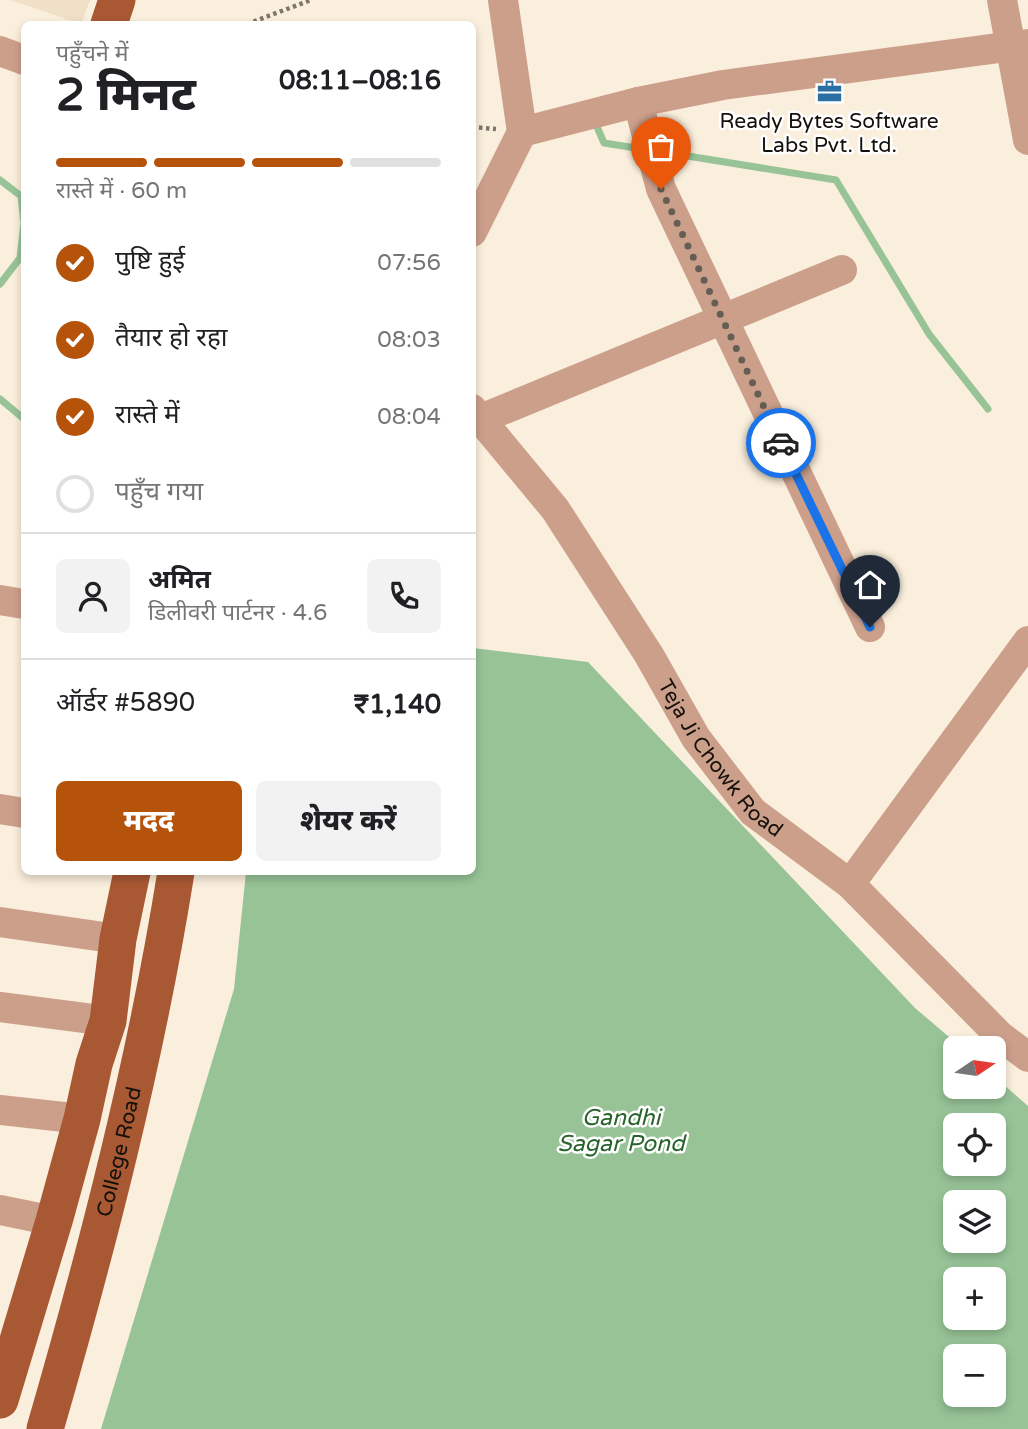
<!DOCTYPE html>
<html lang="hi">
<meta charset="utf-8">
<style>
:root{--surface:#fff;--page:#f2f2f2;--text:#202124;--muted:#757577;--line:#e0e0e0;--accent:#b45309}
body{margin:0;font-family:"Varela Round","Noto Sans Devanagari",sans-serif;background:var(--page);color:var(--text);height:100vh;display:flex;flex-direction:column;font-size:26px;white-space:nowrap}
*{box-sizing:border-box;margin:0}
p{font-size:23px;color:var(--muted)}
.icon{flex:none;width:38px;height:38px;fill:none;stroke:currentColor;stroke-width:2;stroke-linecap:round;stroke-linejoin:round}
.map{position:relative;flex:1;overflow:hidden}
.side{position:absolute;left:21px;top:21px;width:455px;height:854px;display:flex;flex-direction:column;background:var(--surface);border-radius:10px;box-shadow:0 4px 10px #0003}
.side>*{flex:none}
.needle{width:46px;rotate:77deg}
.tools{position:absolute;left:943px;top:1036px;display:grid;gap:14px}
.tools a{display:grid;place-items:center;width:63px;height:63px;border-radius:10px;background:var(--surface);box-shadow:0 4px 10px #0003;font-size:35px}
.pin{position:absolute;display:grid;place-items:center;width:60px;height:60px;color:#fff;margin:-72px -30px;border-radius:50% 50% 50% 0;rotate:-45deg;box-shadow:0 0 7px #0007}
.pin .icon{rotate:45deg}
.courier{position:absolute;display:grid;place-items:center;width:70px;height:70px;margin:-35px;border:5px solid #1a73e8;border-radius:50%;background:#fff;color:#222;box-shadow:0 2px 9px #0007}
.headline em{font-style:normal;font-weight:800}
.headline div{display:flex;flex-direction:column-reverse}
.headline{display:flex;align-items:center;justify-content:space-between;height:119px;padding:0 35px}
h1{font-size:46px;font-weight:800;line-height:52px}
.bar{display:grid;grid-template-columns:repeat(4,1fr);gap:10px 7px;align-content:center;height:84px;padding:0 35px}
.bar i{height:9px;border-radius:5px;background:var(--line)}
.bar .selected{background:var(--accent)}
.bar p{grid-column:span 4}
.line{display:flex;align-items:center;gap:18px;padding:0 35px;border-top:2px solid var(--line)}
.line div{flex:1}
.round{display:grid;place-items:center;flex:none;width:74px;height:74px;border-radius:10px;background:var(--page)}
ol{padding:0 35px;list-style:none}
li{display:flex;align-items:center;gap:21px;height:77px}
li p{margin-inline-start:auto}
li .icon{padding:7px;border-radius:50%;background:var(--accent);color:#fff;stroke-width:4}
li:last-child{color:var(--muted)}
li i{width:38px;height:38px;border:4px solid var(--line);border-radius:50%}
.primary-button{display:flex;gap:14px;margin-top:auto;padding:14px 35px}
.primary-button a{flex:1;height:80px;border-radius:10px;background:var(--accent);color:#fff;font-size:28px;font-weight:800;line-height:80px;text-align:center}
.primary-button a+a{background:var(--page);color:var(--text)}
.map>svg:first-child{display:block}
.built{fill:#f0e0c8}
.water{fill:#97c397;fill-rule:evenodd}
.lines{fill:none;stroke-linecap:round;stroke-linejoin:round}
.stream{stroke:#97c397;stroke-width:7}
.path{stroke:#7e766b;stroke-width:4.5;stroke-dasharray:3.5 3.5;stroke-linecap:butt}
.minor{stroke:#cc9f8b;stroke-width:30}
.major{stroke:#a85833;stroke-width:37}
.done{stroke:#645e54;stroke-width:7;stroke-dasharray:0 12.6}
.route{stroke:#1a73e8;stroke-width:9}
.labels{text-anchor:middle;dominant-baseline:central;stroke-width:5;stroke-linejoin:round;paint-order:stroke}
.poi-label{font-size:21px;fill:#14100a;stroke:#fff}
.street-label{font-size:21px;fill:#14100a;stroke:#fff}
.water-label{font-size:23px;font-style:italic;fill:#28632c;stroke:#fff}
</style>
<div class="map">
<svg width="1028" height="1429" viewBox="0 0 1028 1429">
<rect width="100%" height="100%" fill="#faeedc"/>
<path class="built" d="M10 0H90L81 24Z"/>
<path class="water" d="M473 648 588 662 915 1008 962 1048H956V1087H994V1076L1028 1106V1429H101L234 989 246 872H472ZM956 1125H994V1164H956ZM956 1202H994V1241H956ZM956 1279H994V1318H956ZM956 1356H994V1395H956Z"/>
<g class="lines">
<path class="stream" d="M595 122 604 143 642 149
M657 151 836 180 929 334 988 409
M0 180 21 196 24 223 20 258 0 284
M0 399 24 419"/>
<path class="path" d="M247 24 311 0
M472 127 496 129"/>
<g class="minor">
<path d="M1002 0 1028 140"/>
<path d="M0 51 24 60"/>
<path d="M638 102 661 189 870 627"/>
<path d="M522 132 638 102 723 85 1028 44"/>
<path d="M472 232 522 132 503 0"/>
<path id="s1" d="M472 409 555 509 649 655 696 738 753 812 850 884 1000 1036 1028 1057"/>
<path d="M483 418 842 270"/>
<path d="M0 600 24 604"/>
<path d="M0 809 24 813"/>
<path d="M850 884 1028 641"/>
<path d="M0 922 118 939"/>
<path d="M0 1007 108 1021"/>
<path d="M0 1110 82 1119"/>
<path d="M0 1210 54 1221"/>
</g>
<g class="major">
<path d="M109 24 117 0"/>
<path d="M0 1400 54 1221 82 1119 94 1064 108 1021 118 939 132 872"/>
<path id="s2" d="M45 1429C98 1246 146 1060 176 872"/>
</g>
</g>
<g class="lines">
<path class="done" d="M661 189 781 443"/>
<path class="route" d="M781 443 870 627"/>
</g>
<defs>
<symbol id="office-bare" viewBox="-9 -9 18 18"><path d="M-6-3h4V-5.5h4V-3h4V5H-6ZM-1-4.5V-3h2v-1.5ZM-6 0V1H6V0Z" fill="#296fa3" stroke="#fff" stroke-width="2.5" paint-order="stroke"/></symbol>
</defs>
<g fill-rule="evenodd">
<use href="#office-bare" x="812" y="74" width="35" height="35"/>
</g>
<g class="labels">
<g class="poi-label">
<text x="829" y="121">Ready Bytes Software<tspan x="829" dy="24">Labs Pvt. Ltd.</tspan></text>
</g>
<g class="street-label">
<text stroke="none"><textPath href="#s1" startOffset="430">Teja Ji Chowk Road</textPath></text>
<text stroke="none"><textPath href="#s2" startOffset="287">College Road</textPath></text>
</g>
<g class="water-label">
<text x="621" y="1118">Gandhi<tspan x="621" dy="26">Sagar Pond</tspan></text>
</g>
</g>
</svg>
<div class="tools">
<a><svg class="needle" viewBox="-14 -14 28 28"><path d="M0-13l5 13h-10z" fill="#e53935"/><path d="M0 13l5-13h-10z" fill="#757577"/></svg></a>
<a><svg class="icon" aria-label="locate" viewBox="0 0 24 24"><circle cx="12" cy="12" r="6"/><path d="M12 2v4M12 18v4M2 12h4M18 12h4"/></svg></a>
<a><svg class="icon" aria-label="layers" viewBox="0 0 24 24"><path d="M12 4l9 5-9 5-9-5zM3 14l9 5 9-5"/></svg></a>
<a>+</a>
<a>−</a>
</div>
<div class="pin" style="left:661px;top:189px;background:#ea580c"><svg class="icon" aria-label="bag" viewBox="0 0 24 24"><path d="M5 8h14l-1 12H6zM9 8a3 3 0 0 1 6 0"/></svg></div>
<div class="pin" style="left:870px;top:627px;background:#1f2937"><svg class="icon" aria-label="home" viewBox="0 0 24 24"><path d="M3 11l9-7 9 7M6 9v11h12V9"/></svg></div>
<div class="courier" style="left:781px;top:443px"><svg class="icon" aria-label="car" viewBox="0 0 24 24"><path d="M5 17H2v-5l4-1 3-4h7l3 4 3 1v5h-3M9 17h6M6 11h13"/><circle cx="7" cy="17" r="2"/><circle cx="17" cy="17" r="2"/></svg></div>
<section class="side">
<div class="headline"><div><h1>2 मिनट</h1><p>पहुँचने में</p></div><em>08:11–08:16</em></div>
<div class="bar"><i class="selected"></i><i class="selected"></i><i class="selected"></i><i></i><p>रास्ते में · 60 m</p></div>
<ol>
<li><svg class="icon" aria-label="check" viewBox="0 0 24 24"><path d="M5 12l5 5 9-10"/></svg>पुष्टि हुई<p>07:56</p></li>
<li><svg class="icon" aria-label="check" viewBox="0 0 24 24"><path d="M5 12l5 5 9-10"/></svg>तैयार हो रहा<p>08:03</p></li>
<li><svg class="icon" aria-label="check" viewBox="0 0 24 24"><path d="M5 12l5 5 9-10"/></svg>रास्ते में<p>08:04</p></li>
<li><i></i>पहुँच गया</li>
</ol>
<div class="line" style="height:126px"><a class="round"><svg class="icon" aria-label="person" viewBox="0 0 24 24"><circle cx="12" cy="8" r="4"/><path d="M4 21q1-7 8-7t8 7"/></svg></a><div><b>अमित</b><p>डिलीवरी पार्टनर · 4.6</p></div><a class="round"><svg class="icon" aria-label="phone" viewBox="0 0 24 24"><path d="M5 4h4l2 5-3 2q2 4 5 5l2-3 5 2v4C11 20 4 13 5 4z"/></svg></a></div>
<div class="line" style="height:91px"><div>ऑर्डर #5890</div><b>₹1,140</b></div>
<div class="primary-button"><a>मदद</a><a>शेयर करें</a></div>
</section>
</div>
